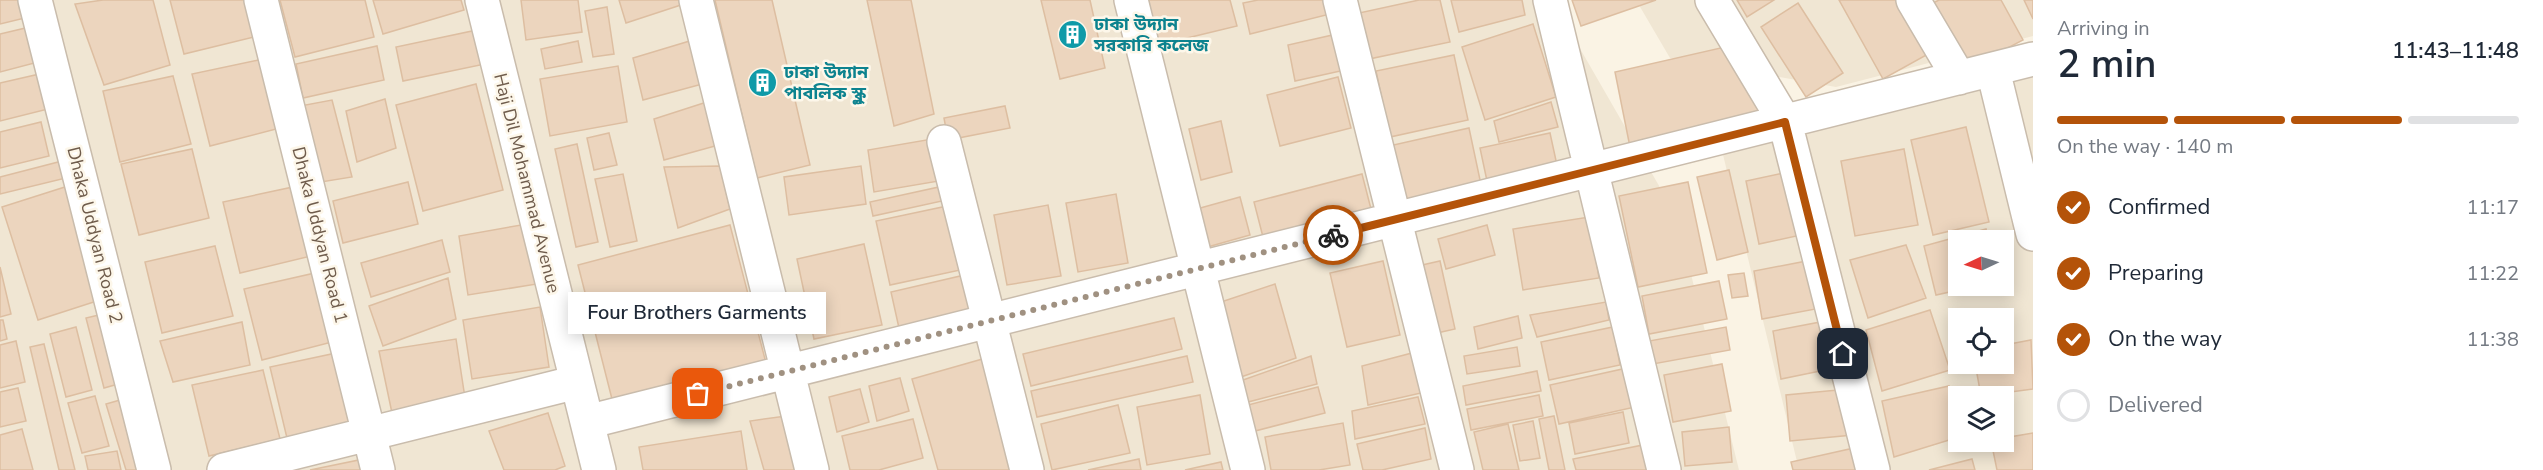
<!DOCTYPE html>
<meta charset="utf-8">
<style>
:root{--surface:#fff;--page:#f6f6f7;--text:#1f2937;--muted:#747a83;--line:#e0e1e3;--accent:#b45309}
body{margin:0;font-family:"Nunito Sans","Noto Sans Bengali",sans-serif;background:var(--page);color:var(--text);height:100vh;display:flex;flex-direction:column;font-size:22px;white-space:nowrap}
*{box-sizing:border-box;margin:0}
p{font-size:20px;color:var(--muted)}
.icon{flex:none;width:33px;height:33px;fill:none;stroke:currentColor;stroke-width:2;stroke-linecap:round;stroke-linejoin:round}
.map{position:relative;flex:1;overflow:hidden}
.sheet{display:flex;flex-direction:column;background:var(--surface);width:510px}
.sheet>*{flex:none}
.needle{width:39px;rotate:266deg}
.tools{position:absolute;left:1948px;top:230px;display:grid;gap:12px}
.tools a{display:grid;place-items:center;width:66px;height:66px;border-radius:0px;background:var(--surface);box-shadow:0 3px 15px #0003;font-size:30px}
.pin{position:absolute;display:grid;place-items:center;width:51px;height:51px;color:#fff;margin:-26px;border-radius:12px;box-shadow:0 3px 9px #0006}
.courier{position:absolute;display:grid;place-items:center;width:60px;height:60px;margin:-30px;border:4px solid #b45309;border-radius:50%;background:#fff;color:#222;box-shadow:0 2px 8px #0007}
.bubble{position:absolute;height:42px;border-radius:0px;background:var(--surface);box-shadow:0 3px 15px #0003;font-size:20px;font-weight:600;line-height:42px;text-align:center}
.head em{font-style:normal;font-weight:600}
.head div{display:flex;flex-direction:column-reverse}
.head{display:flex;align-items:center;justify-content:space-between;height:102px;padding:0 24px}
h1{font-size:39px;font-weight:600;line-height:45px}
.bar{display:grid;grid-template-columns:repeat(4,1fr);gap:9px 6px;align-content:center;height:72px;padding:0 24px}
.bar i{height:8px;border-radius:4px;background:var(--line)}
.bar .current{background:var(--accent)}
.bar p{grid-column:span 4}
ol{padding:0 24px;list-style:none}
li{display:flex;align-items:center;gap:18px;height:66px}
li p{margin-inline-start:auto}
li .icon{padding:6px;border-radius:50%;background:var(--accent);color:#fff;stroke-width:4}
li:last-child{color:var(--muted)}
li i{width:33px;height:33px;border:3px solid var(--line);border-radius:50%}
main{display:flex;flex:1;min-height:0}
.map>svg:first-child{display:block}
.residential{fill:#f0e6d3;fill-rule:evenodd}
.building{fill:#ecd5be;stroke:#ddbea1;stroke-width:1.5}
.lines{fill:none;stroke-linecap:round;stroke-linejoin:round}
.minor-casing{stroke:#c9bcac;stroke-width:36}
.minor{stroke:#fff;stroke-width:33}
.done{stroke:#a09181;stroke-width:6;stroke-dasharray:0 10.8}
.route{stroke:#b45309;stroke-width:8}
.labels{text-anchor:middle;dominant-baseline:central;stroke-width:5;stroke-linejoin:round;paint-order:stroke}
.culture-label{font-size:18px;font-weight:bold;fill:#0d838f;stroke:#fdf7ea;text-anchor:start}
.street-label{font-size:18px;fill:#6f5c4c;stroke:#fdf7ea}
</style>
<main>
<div class="map">
<svg width="2033" height="470" viewBox="0 0 2033 470">
<rect width="100%" height="100%" fill="#faf3e4"/>
<path class="residential" d="M0 0H1552L1677 217 1739 470H0Z
M1636 0H2033V36L1836 87 1670 58Z
M2033 59V470H1799L1719 138ZM1959 240H2004V285H1959ZM1959 318H2004V363H1959ZM1959 396H2004V441H1959Z"/>
<path class="building" d="M0 0H25L29 17 0 24Z
M103 0H153L170 65 104 85 75 4Z
M170 0H245L254 37 184 54Z
M280 0H365L374 37 295 57Z
M373 0H461L464 10 383 34Z
M521 0H578L582 32 526 40Z
M619 0H686L687 3 626 23Z
M715 0H772L810 165 757 178Z
M867 0H911L934 114 894 126Z
M1041 0H1090L1105 68 1060 79Z
M1147 0H1230L1237 26 1158 45Z
M1258 0H1327L1330 14 1250 34 1243 3Z
M1419 0H1440L1450 42 1369 59 1359 13Z
M1451 0H1522L1525 15 1459 32Z
M1572 0H1656L1581 26Z
M1737 0H1774L1747 17Z
M1839 0H1901L1930 53 1883 79Z
M1939 0H2001L2023 40 1966 70 1931 4Z
M2024 0H2033V19Z
M1798 3 1843 73 1806 97 1761 27Z
M607 7 614 54 593 57 585 11Z
M1533 24 1556 97 1485 120 1462 47Z
M34 26 42 61 0 72V34Z
M477 30 485 64 403 81 396 47Z
M1337 34 1345 70 1295 81 1288 45Z
M693 40 706 83 643 100 633 58Z
M578 41 582 62 545 69 541 49Z
M1738 44 1766 114 1630 147 1615 72Z
M377 46 384 80 303 98 296 64Z
M1454 55 1468 120 1390 137 1376 71Z
M263 59 280 128 210 146 192 74Z
M618 66 627 122 550 136 540 79Z
M44 73 52 108 0 121V83Z
M173 76 191 144 120 162 103 91Z
M1338 77 1351 128 1280 146 1267 95Z
M476 84 503 190 423 211 396 105Z
M385 99 396 148 357 162 346 111Z
M332 100 352 177 321 182 300 106Z
M713 100 726 143 664 160 654 119Z
M1551 102 1558 127 1499 142 1494 121Z
M1005 106 1010 128 948 140 944 118Z
M1221 121 1232 172 1201 180 1189 129Z
M41 122 49 156 0 168V132Z
M1966 127 1989 222 1933 235 1911 140Z
M1469 128 1483 194 1404 213 1389 146Z
M609 133 617 165 594 170 587 138Z
M1550 133 1560 179 1490 195 1480 148Z
M932 139 939 181 874 192 868 150Z
M577 144 598 242 576 247 555 149Z
M192 149 209 218 139 235 121 164Z
M1904 149 1918 225 1855 236 1841 161Z
M66 160 70 177 0 194V177Z
M720 166 730 209 678 228 664 167Z
M861 166 866 204 789 215 784 177Z
M1729 170 1748 252 1717 260 1697 177Z
M1788 172 1801 235 1759 244 1746 181Z
M623 174 637 241 610 247 595 179Z
M1362 174 1371 209 1263 237 1254 202Z
M408 182 418 224 343 243 333 201Z
M1688 182 1707 273 1638 287 1619 196Z
M68 186 103 299 38 320 2 207Z
M293 187 311 256 240 273 223 202Z
M939 187 942 201 873 216 870 202Z
M1116 194 1128 263 1078 272 1066 203Z
M1240 197 1250 235 1204 248 1193 210Z
M952 205 965 269 890 285 876 221Z
M1048 205 1061 276 1007 285 994 215Z
M1589 217 1599 278 1523 290 1513 229Z
M527 224 537 284 468 295 459 236Z
M730 225 766 363 613 403 578 265Z
M1487 225 1495 255 1446 269 1438 239Z
M1986 229 1988 240H1959V285H1981L1936 295 1924 246Z
M442 240 450 272 371 297 361 263Z
M864 244 882 325 814 339 797 259Z
M1906 245 1926 298 1868 318 1850 260Z
M215 246 233 316 162 333 145 262Z
M1812 260 1821 308 1762 319 1754 271Z
M1383 261 1400 335 1347 347 1330 273Z
M1440 261 1455 329 1428 335 1413 267Z
M0 267 11 314 0 317Z
M315 273 332 342 262 360 244 289Z
M1744 273 1748 296 1732 298 1728 275Z
M969 274 981 328 903 346 891 292Z
M448 278 456 319 383 346 369 306Z
M1719 281 1727 319 1649 334 1642 296Z
M1275 284 1296 358 1241 377 1221 302Z
M1606 302 1609 320 1537 337 1530 315Z
M540 307 549 367 472 379 463 320Z
M1930 310 1950 370 1882 391 1866 330Z
M103 314 122 383 104 388 86 318Z
M1518 316 1522 338 1478 349 1474 327Z
M1174 318 1182 349 1031 386 1023 354Z
M0 320H3L7 339 0 341Z
M1831 320 1840 367 1781 379 1773 331Z
M242 322 250 365 173 382 160 341Z
M76 327 92 390 66 397 50 334Z
M1613 327 1620 365 1549 380 1541 342Z
M1726 327 1730 350 1653 364 1649 341Z
M456 339 465 398 392 413 379 351Z
M2031 340 2033 389 1981 396 1975 363H2004V345Z
M16 341 25 382 0 388V345Z
M44 344 75 470H59L30 347Z
M1517 347 1520 366 1467 374 1464 356Z
M341 352 358 421 287 438 270 367Z
M1412 353 1421 393 1368 405 1362 366Z
M993 356 1024 470H938L912 379Z
M1187 356 1193 382 1037 417 1031 391Z
M1311 356 1317 384 1248 402 1243 380Z
M1722 364 1731 411 1673 422 1664 375Z
M1627 368 1635 407 1559 424 1550 385Z
M263 370 280 439 209 456 192 385Z
M1537 371 1541 391 1466 405 1463 386Z
M900 378 909 411 877 421 869 386Z
M1949 386 1959 413V437L1894 457 1882 401Z
M1318 387 1325 413 1255 431 1248 405Z
M18 388 26 421 0 427V392Z
M860 389 869 422 837 432 829 397Z
M1848 389 1853 435 1790 441 1786 395Z
M1200 395 1210 454 1147 465 1137 407Z
M1539 395 1543 416 1471 430 1467 409Z
M95 396 109 446 82 453 68 403Z
M1418 397 1425 424 1355 439 1352 411Z
M127 398 137 470H126L106 404Z
M1118 405 1130 453 1052 470 1041 424Z
M1623 412 1629 443 1575 454 1569 423Z
M548 413 565 466 555 470H504L489 431Z
M786 416 800 470H764L750 421Z
M1554 416 1565 470H1549L1539 419Z
M913 419 923 458 879 470H850L842 436Z
M1533 421 1540 458 1520 461 1513 425Z
M1343 423 1350 465 1319 470H1271L1265 437Z
M1508 424 1519 470H1483L1474 432Z
M1729 427 1732 462 1685 466 1682 432Z
M1425 428 1431 459 1382 470H1363L1357 444Z
M22 429 33 470H0V435Z
M741 431 747 470H643L639 447Z
M2033 433V470H1997L1991 441H2004V438Z
M1643 445 1648 470H1576L1573 459Z
M1863 446 1868 470H1793L1791 462Z
M117 451 121 470H88L85 456Z
M1139 459 1141 470H1088Z
M1972 459 1975 470H1929Z
M359 460 361 470H310Z
M1221 462 1223 470H1185Z"/>
<g class="lines">
<defs>
<path id="minor" d="M35 0 154 470
M261 0 378 470
M482 0 599 470
M696 0 812 470
M1131 0 1248 470
M1340 0 1457 470
M1550 0 1664 470
M1712 0 1785 122 1873 470
M1913 0 1959 78
M1993 70 2033 234
M944 142 1027 470
M587 422 2033 59
M224 470 577 382"/>
</defs>
<use href="#minor" class="minor-casing"/>
<use href="#minor" class="minor"/>
</g>
<g class="lines">
<path class="done" d="M698 394 1333 235"/>
<path class="route" d="M1333 235 1785 122 1843 354"/>
</g>
<defs>
<symbol id="building-disc" viewBox="-11 -11 22 22"><circle r="9.5" fill="#0f9aa8" stroke="#fdf7ea"/><path d="M-4-6H4V6H1V3H-1V6H-4ZM-2.5-4.3h1.7v1.8h-1.7ZM.8-4.3h1.7v1.8H.8ZM-2.5-1h1.7V.8h-1.7ZM.8-1h1.7V.8H.8Z" fill="#fff"/></symbol>
</defs>
<g fill-rule="evenodd">
<use href="#building-disc" x="1056" y="18" width="33" height="33"/>
<use href="#building-disc" x="746" y="66" width="33" height="33"/>
</g>
<g class="labels">
<g class="culture-label">
<text x="1094" y="24">ঢাকা উদ্যান<tspan x="1094" dy="21">সরকারি কলেজ</tspan></text>
<text x="784" y="72">ঢাকা উদ্যান<tspan x="784" dy="21">পাবলিক স্কুল</tspan></text>
</g>
<g class="street-label">
<text transform="translate(527 183) rotate(76)">Haji Dil Mohammad Avenue</text>
<text transform="translate(95 235) rotate(76)">Dhaka Uddyan Road 2</text>
<text transform="translate(320 235) rotate(76)">Dhaka Uddyan Road 1</text>
</g>
</g>
</svg>
<div class="tools">
<a><svg class="needle" viewBox="-14 -14 28 28"><path d="M0-13l5 13h-10z" fill="#e53935"/><path d="M0 13l5-13h-10z" fill="#747a83"/></svg></a>
<a><svg class="icon" aria-label="locate" viewBox="0 0 24 24"><circle cx="12" cy="12" r="6"/><path d="M12 2v4M12 18v4M2 12h4M18 12h4"/></svg></a>
<a><svg class="icon" aria-label="layers" viewBox="0 0 24 24"><path d="M12 4l9 5-9 5-9-5zM3 14l9 5 9-5"/></svg></a>
</div>
<div class="pin" style="left:698px;top:394px;background:#ea580c"><svg class="icon" aria-label="bag" viewBox="0 0 24 24"><path d="M5 8h14l-1 12H6zM9 8a3 3 0 0 1 6 0"/></svg></div>
<div class="pin" style="left:1843px;top:354px;background:#1f2937"><svg class="icon" aria-label="home" viewBox="0 0 24 24"><path d="M3 11l9-7 9 7M6 9v11h12V9"/></svg></div>
<div class="courier" style="left:1333px;top:235px"><svg class="icon" aria-label="bike" viewBox="0 0 24 24"><circle cx="6" cy="16" r="4"/><circle cx="18" cy="16" r="4"/><path d="M6 16l4-8h5l3 8M10 8l3 8H6M13 5h3"/></svg></div>
<div class="bubble" style="left:568px;top:292px;width:258px">Four Brothers Garments</div>
</div>
<section class="sheet">
<div class="head"><div><h1>2 min</h1><p>Arriving in</p></div><em>11:43–11:48</em></div>
<div class="bar"><i class="current"></i><i class="current"></i><i class="current"></i><i></i><p>On the way · 140 m</p></div>
<ol>
<li><svg class="icon" aria-label="check" viewBox="0 0 24 24"><path d="M5 12l5 5 9-10"/></svg>Confirmed<p>11:17</p></li>
<li><svg class="icon" aria-label="check" viewBox="0 0 24 24"><path d="M5 12l5 5 9-10"/></svg>Preparing<p>11:22</p></li>
<li><svg class="icon" aria-label="check" viewBox="0 0 24 24"><path d="M5 12l5 5 9-10"/></svg>On the way<p>11:38</p></li>
<li><i></i>Delivered</li>
</ol>
</section>
</main>
